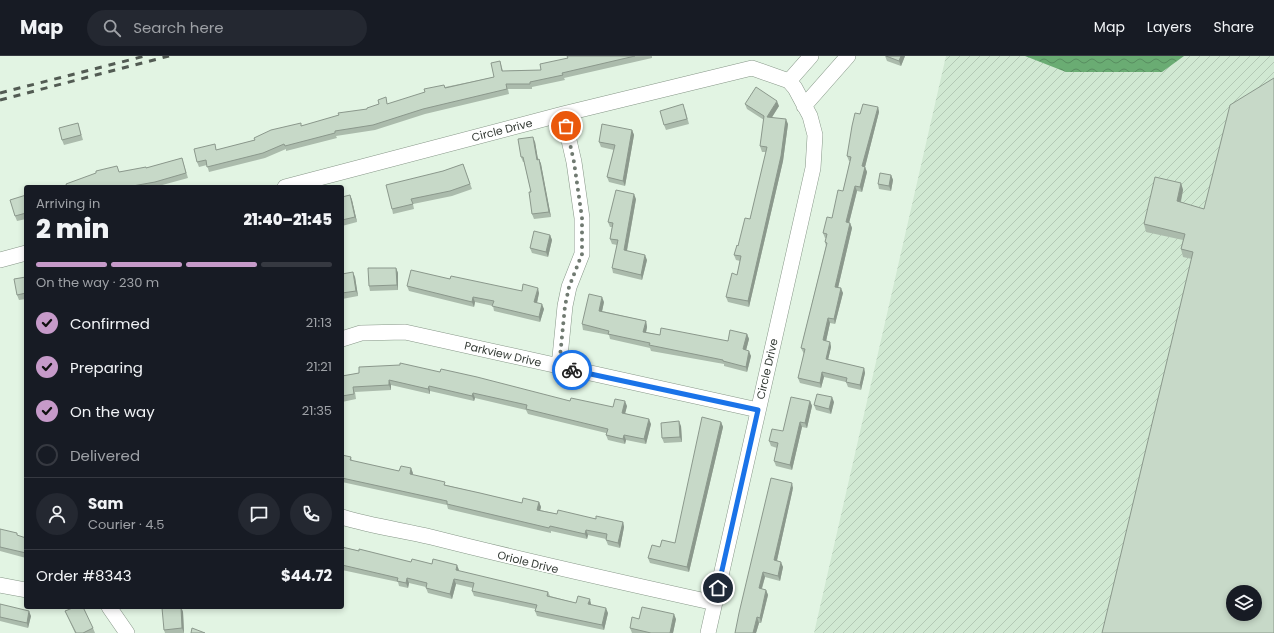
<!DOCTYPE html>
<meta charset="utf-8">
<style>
:root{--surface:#171b24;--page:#242831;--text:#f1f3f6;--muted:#9ea1a6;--line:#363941;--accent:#c69ac9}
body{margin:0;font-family:Poppins,sans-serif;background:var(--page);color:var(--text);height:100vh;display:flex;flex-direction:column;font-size:15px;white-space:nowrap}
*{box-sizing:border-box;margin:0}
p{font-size:13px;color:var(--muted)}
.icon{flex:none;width:22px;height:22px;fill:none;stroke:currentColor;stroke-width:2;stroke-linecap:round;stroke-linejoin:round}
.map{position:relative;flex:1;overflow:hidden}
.side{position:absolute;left:24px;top:129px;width:320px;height:424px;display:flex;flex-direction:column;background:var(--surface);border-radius:4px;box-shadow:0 2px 6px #0003}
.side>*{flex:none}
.tools{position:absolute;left:1226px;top:529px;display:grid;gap:8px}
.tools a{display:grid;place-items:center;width:36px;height:36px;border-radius:50%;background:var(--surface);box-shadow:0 2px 6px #0003;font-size:20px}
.pin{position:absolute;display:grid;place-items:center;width:34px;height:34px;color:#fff;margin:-17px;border:2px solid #fff;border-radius:50%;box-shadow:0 1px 4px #0007}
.courier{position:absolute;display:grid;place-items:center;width:40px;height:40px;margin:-20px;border:3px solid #1a73e8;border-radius:50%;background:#fff;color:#222;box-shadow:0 1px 5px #0007}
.summary em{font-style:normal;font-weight:800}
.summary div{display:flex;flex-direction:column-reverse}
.summary{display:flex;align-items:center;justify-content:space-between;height:68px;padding:0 12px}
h1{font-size:26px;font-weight:800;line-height:30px}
.bar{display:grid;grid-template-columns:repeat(4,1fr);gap:6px 4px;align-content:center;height:48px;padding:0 12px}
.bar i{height:5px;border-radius:3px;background:var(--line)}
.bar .selected{background:var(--accent)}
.bar p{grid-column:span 4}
.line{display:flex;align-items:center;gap:10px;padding:0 12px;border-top:1px solid var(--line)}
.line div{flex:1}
.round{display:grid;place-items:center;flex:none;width:42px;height:42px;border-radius:21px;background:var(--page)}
ol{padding:0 12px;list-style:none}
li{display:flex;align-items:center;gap:12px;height:44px}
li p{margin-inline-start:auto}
li .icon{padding:4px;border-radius:50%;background:var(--accent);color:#111;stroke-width:4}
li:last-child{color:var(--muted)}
li i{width:22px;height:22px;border:2px solid var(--line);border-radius:50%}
header{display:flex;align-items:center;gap:24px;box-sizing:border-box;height:56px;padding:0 20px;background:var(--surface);border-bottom:1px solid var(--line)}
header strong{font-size:19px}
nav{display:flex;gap:22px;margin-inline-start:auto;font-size:14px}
.search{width:280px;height:36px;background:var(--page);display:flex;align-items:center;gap:10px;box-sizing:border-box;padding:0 14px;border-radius:22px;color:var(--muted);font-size:15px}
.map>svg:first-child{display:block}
.industrial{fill:url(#industrial-furrows);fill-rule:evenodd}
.water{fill:url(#water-waves)}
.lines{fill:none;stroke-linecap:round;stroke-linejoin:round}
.minor-casing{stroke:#879788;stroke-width:16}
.minor{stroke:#fff;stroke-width:15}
.rail{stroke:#525b53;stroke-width:3;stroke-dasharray:7 7;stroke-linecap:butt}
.wall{fill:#abbbac}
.shaded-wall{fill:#8b988c}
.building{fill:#c7d9c8;stroke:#8b988c;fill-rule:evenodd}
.done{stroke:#707a71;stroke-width:4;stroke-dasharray:0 7.2}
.route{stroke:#1a73e8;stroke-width:5}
.labels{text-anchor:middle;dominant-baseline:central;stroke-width:3.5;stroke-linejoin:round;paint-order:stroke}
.street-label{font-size:11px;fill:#323933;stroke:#fff}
</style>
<header>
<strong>Map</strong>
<div class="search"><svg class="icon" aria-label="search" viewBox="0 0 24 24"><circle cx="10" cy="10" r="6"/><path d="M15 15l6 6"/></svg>Search here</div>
<nav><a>Map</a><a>Layers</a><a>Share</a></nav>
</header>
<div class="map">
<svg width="1274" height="577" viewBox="0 0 1274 577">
<defs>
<pattern id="industrial-furrows" width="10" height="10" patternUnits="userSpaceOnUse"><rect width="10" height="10" fill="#d0e8d2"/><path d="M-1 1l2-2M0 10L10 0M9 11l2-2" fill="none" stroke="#b3c8b5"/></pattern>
<pattern id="water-waves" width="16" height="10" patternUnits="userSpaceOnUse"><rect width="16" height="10" fill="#6aac73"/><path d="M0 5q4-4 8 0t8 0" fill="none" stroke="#588d5f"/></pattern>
</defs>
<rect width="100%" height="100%" fill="#e2f4e3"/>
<path class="industrial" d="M946 0H1274V577H814ZM1233 536H1255V558H1233Z"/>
<path class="water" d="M1025 0H1184L1162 16H1066Z"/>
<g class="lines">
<defs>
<path id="minor" d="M789 25 811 0
M804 50 848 0
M285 131 563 58 752 12 789 25 795 32 810 60 815 79 813 112 708 577
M0 204 26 197
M342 283 361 277 405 276 758 354
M559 311 565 250 569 231 582 198V162L574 106 563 58
M342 461C371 470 401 474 431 481 525 505 620 526 715 547
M0 529 26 534
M109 551 127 577"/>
</defs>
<use href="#minor" class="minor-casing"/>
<use href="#minor" class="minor"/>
<path class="rail" d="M0 37 145 0
M0 44 169 0"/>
</g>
<path class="wall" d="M568 0H652V2L564 22 565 24 532 31V33H508L509 38 425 58 375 74 336 80 337 82 286 95V93L265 102 209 116 207 109 199 111 197 106 217 94 255 84 301 70 388 48 445 31 494 21 500 5 503 15 541 14 568 2Z
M885 0H905L901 10 887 5Z
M745 48 779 50 772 61 788 68 783 105 749 251 728 246 726 241 737 219 740 205 736 204 734 199 750 163 766 96H762L760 90 764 64 747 53Z
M878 51 879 56 865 111 867 116 862 136 857 135 849 167H850L852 172 838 232 843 237 835 268 830 267 826 285 830 286 831 291 828 304 864 312 865 317 861 334 848 331 846 326 824 321 821 332 800 327 798 322 804 298 801 292 826 190 825 186 826 182H825L823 177 832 162 843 135 850 105H849L847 100 860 58Z
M685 53 689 68 666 74 664 69Z
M78 67 83 84 64 89 62 84Z
M632 74 634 79 625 130 609 126 607 121 614 94 601 91 599 86Z
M535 86 538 104 539 103 541 108 551 161 534 163 532 158 531 136 524 106H523L521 101Z
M182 102 188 122 155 131H67L119 116 147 112Z
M463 108 472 133 452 140 413 148 414 153 393 158 392 153 443 115Z
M891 119 893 124 891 135 879 133 878 128Z
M1181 127 1183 134 1181 146 1204 153 1192 203 1183 201 1181 193 1183 184 1146 176 1144 168Z
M26 139V163L17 165 15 160Z
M350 139 352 144 357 166 342 170V141Z
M636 143 627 195 647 204 642 224 613 217 612 212 617 189 612 188 610 183 612 171H610L608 166Z
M550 179 552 184 548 201 532 197 530 192Z
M396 212 398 217V234L370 235 369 230Z
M342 218 355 221 358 240 342 243Z
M26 221V243L19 244 17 239Z
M450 223 522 235 539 237 537 247 544 253 540 266 494 255 493 250 475 246 474 251 409 235 407 230Z
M604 246 602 255 646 265 647 271 646 276 660 279 728 285 747 278 749 283 746 294 751 300 747 316 724 310V308L651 295 650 292 610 283 609 279 583 274 582 268Z
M359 317 613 351 627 350 625 357 651 368 646 388 626 384 625 388 608 384 606 379V377L528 358 526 354 475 342 474 345 430 335V338L391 329V334L355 336 356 343 342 346V320Z
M810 345 812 350 807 372 802 371 792 414 776 410 774 405 777 392 771 390 769 385 783 375Z
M834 346 831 358 816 354 814 349Z
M721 366 723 371 689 516 650 507 648 502 660 491 675 487Z
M681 370 682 386 664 387 662 382Z
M342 400 351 401 352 405 399 415 413 417 412 419 446 429 522 447 539 446 541 451 540 454 557 458 623 466 624 471 620 492 608 489 606 484V483L588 479 587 483 551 475V477L448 453 447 449 342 426Z
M793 432 777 504 783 511 780 525 765 521 762 533 766 534 768 539 761 567H759L756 577H735Z
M0 473 18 480 26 482V502L0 495Z
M342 491 411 506 459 514 458 515 548 536 550 540 576 547 591 548V549L608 557 604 574 537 560 535 555 536 553 474 540 472 535 473 532 456 528 452 543 428 537 426 532V531L409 527 408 532 399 530 398 526 342 514Z
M0 548 31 560 28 572 0 565Z
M181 551 183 556 184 577H165L164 574Z
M65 555 93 572 95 577H75Z
M639 563H676L673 577H632L630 572Z"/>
<path class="shaded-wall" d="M901 0H905L901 10 899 5Z
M777 45 779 50 769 66 767 61Z
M878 51 879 56 865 111 867 116 862 136 860 131 862 110Z
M786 63 788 68 783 105 749 251 748 245Z
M632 74 634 79 625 130 623 125Z
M533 81 535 86 539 109 537 104Z
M539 103 541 108 551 161 549 156Z
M891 119 893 124 891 135 889 130Z
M1181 127 1183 134 1179 153 1177 145Z
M855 130 857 135 848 171 846 166Z
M634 138 636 143 626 199 624 194Z
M350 139 352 144 357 166 355 161Z
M850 167 852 172 837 236 835 231Z
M550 179 552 184 548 201 546 196Z
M645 199 647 204 642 224 641 219Z
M396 212 398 217V234L397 229Z
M353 216 355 221 358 240 356 235Z
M538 232 539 237 536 251 534 246Z
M841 232 843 237 835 268 834 263Z
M473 241 475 246 474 251 472 246Z
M602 241 604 246 601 260 599 255Z
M542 248 544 253 540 266 539 261Z
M828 262 830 267 825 290 823 284Z
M646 265 647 271 645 281 643 276Z
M747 278 749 283 745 298 743 293Z
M830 286 831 291 827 308 826 303Z
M749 295 751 300 747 316 746 311Z
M864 312 865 317 861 334 860 329Z
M822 316 824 321 821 332 820 327Z
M389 324 391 329V334L389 329Z
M429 330 430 335V338L428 333Z
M473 337 475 342 474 345 472 340Z
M832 341 834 346 831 358 829 353Z
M625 345 627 350 624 362 622 357Z
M810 345 812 350 807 372 805 367Z
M649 363 651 368 646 388 644 383Z
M679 365 681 370 682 386 680 381Z
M721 366 723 371 689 516 687 511Z
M800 366 802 371 792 414 790 409Z
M624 379 626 384 625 388 623 383Z
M411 412 413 417 411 423 410 418Z
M792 427 793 432 776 509 774 504Z
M539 446 541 451 539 459 537 454Z
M623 466 624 471 620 492 618 487Z
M586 474 588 479 587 483 585 478Z
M781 506 783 511 780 525 778 520Z
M457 509 459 514 457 519 456 514Z
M763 516 765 521 760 538 759 532Z
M407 522 409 527 408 532 406 527Z
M454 523 456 528 452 543 450 538Z
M766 534 768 539 761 567 760 562Z
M590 543 591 548 590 553 588 548Z
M181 551 183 556 184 577 182 572Z
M606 552 608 557 604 574 602 569Z
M29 555 31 560 28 572 27 567Z
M674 558 676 563 673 577H670Z
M757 561 759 567 756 577H753Z"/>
<path class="building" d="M567 0H635L562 17 563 19 530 26V28H506L507 33 423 53 373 69 335 75V77L285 90 284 88 263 97 207 111 206 104 197 106 194 93 215 88 216 94 255 84 254 82 271 74 301 67V70L339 59 338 57 367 53V52L379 48 378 44 386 41 387 48 425 36 424 33 444 29 445 32 494 21 491 7 500 5 502 15 541 14 540 8 568 2Z
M886 0H901L899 5Z
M1274 22V577H1102L1193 196 1181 193 1185 178 1144 168 1155 121 1181 127 1177 145 1204 153 1230 49ZM1233 536H1255V558H1233Z
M756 31 777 45 767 61 786 63 781 100 748 245 726 241 732 217 737 219 741 200 734 199 737 189 738 190 745 162 750 163 767 91 760 90 764 60 745 48Z
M683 48 687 63 664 69 660 55Z
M863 48 878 51 862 110 865 111 860 131 855 130 846 166 850 167 835 231 841 232 834 263 828 262 823 284 830 286 826 303 864 312 860 329 846 326 847 322 822 316 820 327 798 322 805 293 801 292 827 187 825 186 827 178 823 177 827 161 832 162 838 134 843 135 851 101 847 100 852 70 855 57 860 58Z
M78 67 81 79 62 84 59 72Z
M602 68 632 74 623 125 607 121 615 89 599 86Z
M533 81 537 104 539 103 549 156 532 158 529 136H531L523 101H521L518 83Z
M182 102 186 117 155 126 127 131H67L66 128 96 117V115L117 110 119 116 146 111V112Z
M463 108 470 128 450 135 411 143 413 148 392 153 386 129 443 115Z
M880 117 891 119 889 130 878 128Z
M616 134 634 138 624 194 645 199 641 219 612 212 618 184 610 183 613 167 608 166Z
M26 139V157L15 160 10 144Z
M350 139 355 161 342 164V141Z
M534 175 550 179 546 196 530 192Z
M368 212H396L397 229 369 230Z
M411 214 450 223 451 220 522 235 523 228 538 232 534 246 542 248 539 261 492 250 494 245 473 241 472 246 407 230Z
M353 216 356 235 342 237V218Z
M26 221V237L17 239 14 223Z
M589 238 602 241 599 255 646 265 643 276 660 279 661 272 728 285 730 274 747 278 743 293 749 295 746 311 723 305V304L649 289 650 287 608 278 609 275 582 268Z
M400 307 440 316 441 313 477 321 570 345 571 342 613 351 615 343 625 345 622 357 649 363 644 383 624 379 623 383 606 379 608 373 526 353 527 349 473 337 472 340 429 330 428 333 389 324V329L353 331 354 338 342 340V320L359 317V311L400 309Z
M817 338 832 341 829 353 814 349Z
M791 341 810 345 805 367 800 366 790 409 774 405 778 387 769 385 772 373 783 375Z
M702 361 721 366 687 511 648 502 652 489 660 491 662 484 675 487Z
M679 365 680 381 662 382 661 367Z
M342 399 351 401 350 404 399 415 401 410 411 412 410 418 445 426 444 429 480 437 522 447 523 442 539 446 537 454 557 458 558 454 596 463V460L623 466 618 487 606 484 607 478 586 474 585 478 550 470 549 472 447 448V445L342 422Z
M771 422 792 427 774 504 781 506 778 520 763 516 759 532 766 534 760 562 757 561 753 577H735L739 557Z
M0 473 17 477V479L26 482V497L0 491Z
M342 491 359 495V493L411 506 412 503 432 508 433 503 457 509 456 514 548 536 547 540 576 547 578 540 590 543 588 548 606 552 602 569 535 555 537 549 472 535 474 527 454 523 450 538 426 532 427 527 407 522 406 527 397 525 398 522 342 509Z
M0 548 29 555 27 567 0 561Z
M75 551H83L93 572 83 577H76L65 555Z
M181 551 182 572 164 574 162 552Z
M642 551 674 558 670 577H651L630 572 632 561 639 563Z
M192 572 205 577H191Z"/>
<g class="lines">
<path class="done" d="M566 70 574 106 582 162V198L569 231 565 250 559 311 572 314"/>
<path class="route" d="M572 314 758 354 718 532"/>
</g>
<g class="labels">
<g class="street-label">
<text transform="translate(502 74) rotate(-14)">Circle Drive</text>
<text transform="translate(503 298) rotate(13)">Parkview Drive</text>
<text transform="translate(767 313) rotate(-77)">Circle Drive</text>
<text transform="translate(528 506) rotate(14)">Oriole Drive</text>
</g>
</g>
</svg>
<div class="tools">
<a><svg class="icon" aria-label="layers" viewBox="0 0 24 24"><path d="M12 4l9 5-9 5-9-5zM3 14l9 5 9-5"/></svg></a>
</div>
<div class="pin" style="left:566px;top:70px;background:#ea580c"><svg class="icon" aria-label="bag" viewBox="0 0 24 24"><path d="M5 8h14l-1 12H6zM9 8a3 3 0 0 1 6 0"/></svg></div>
<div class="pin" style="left:718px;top:532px;background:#1f2937"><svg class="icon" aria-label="home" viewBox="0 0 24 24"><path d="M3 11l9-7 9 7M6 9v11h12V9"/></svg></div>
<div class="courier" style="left:572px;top:314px"><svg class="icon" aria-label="bike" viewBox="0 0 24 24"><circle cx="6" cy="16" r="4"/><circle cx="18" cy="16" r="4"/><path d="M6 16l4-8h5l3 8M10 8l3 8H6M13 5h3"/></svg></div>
<section class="side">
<div class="summary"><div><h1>2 min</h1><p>Arriving in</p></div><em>21:40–21:45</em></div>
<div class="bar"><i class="selected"></i><i class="selected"></i><i class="selected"></i><i></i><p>On the way · 230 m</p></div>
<ol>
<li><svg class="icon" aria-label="check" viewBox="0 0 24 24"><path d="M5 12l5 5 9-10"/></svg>Confirmed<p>21:13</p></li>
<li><svg class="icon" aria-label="check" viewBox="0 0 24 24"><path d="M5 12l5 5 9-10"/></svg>Preparing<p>21:21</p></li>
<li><svg class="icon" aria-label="check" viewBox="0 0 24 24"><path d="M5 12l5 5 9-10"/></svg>On the way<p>21:35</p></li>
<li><i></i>Delivered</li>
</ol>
<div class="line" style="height:72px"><a class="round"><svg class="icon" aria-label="person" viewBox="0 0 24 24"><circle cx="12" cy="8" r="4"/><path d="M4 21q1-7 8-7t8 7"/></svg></a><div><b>Sam</b><p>Courier · 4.5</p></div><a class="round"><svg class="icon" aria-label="chat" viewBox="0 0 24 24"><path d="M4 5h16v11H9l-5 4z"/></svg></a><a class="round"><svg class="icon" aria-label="phone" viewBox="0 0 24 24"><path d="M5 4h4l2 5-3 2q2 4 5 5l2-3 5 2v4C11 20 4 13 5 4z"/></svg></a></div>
<div class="line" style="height:52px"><div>Order #8343</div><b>$44.72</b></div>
</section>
</div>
